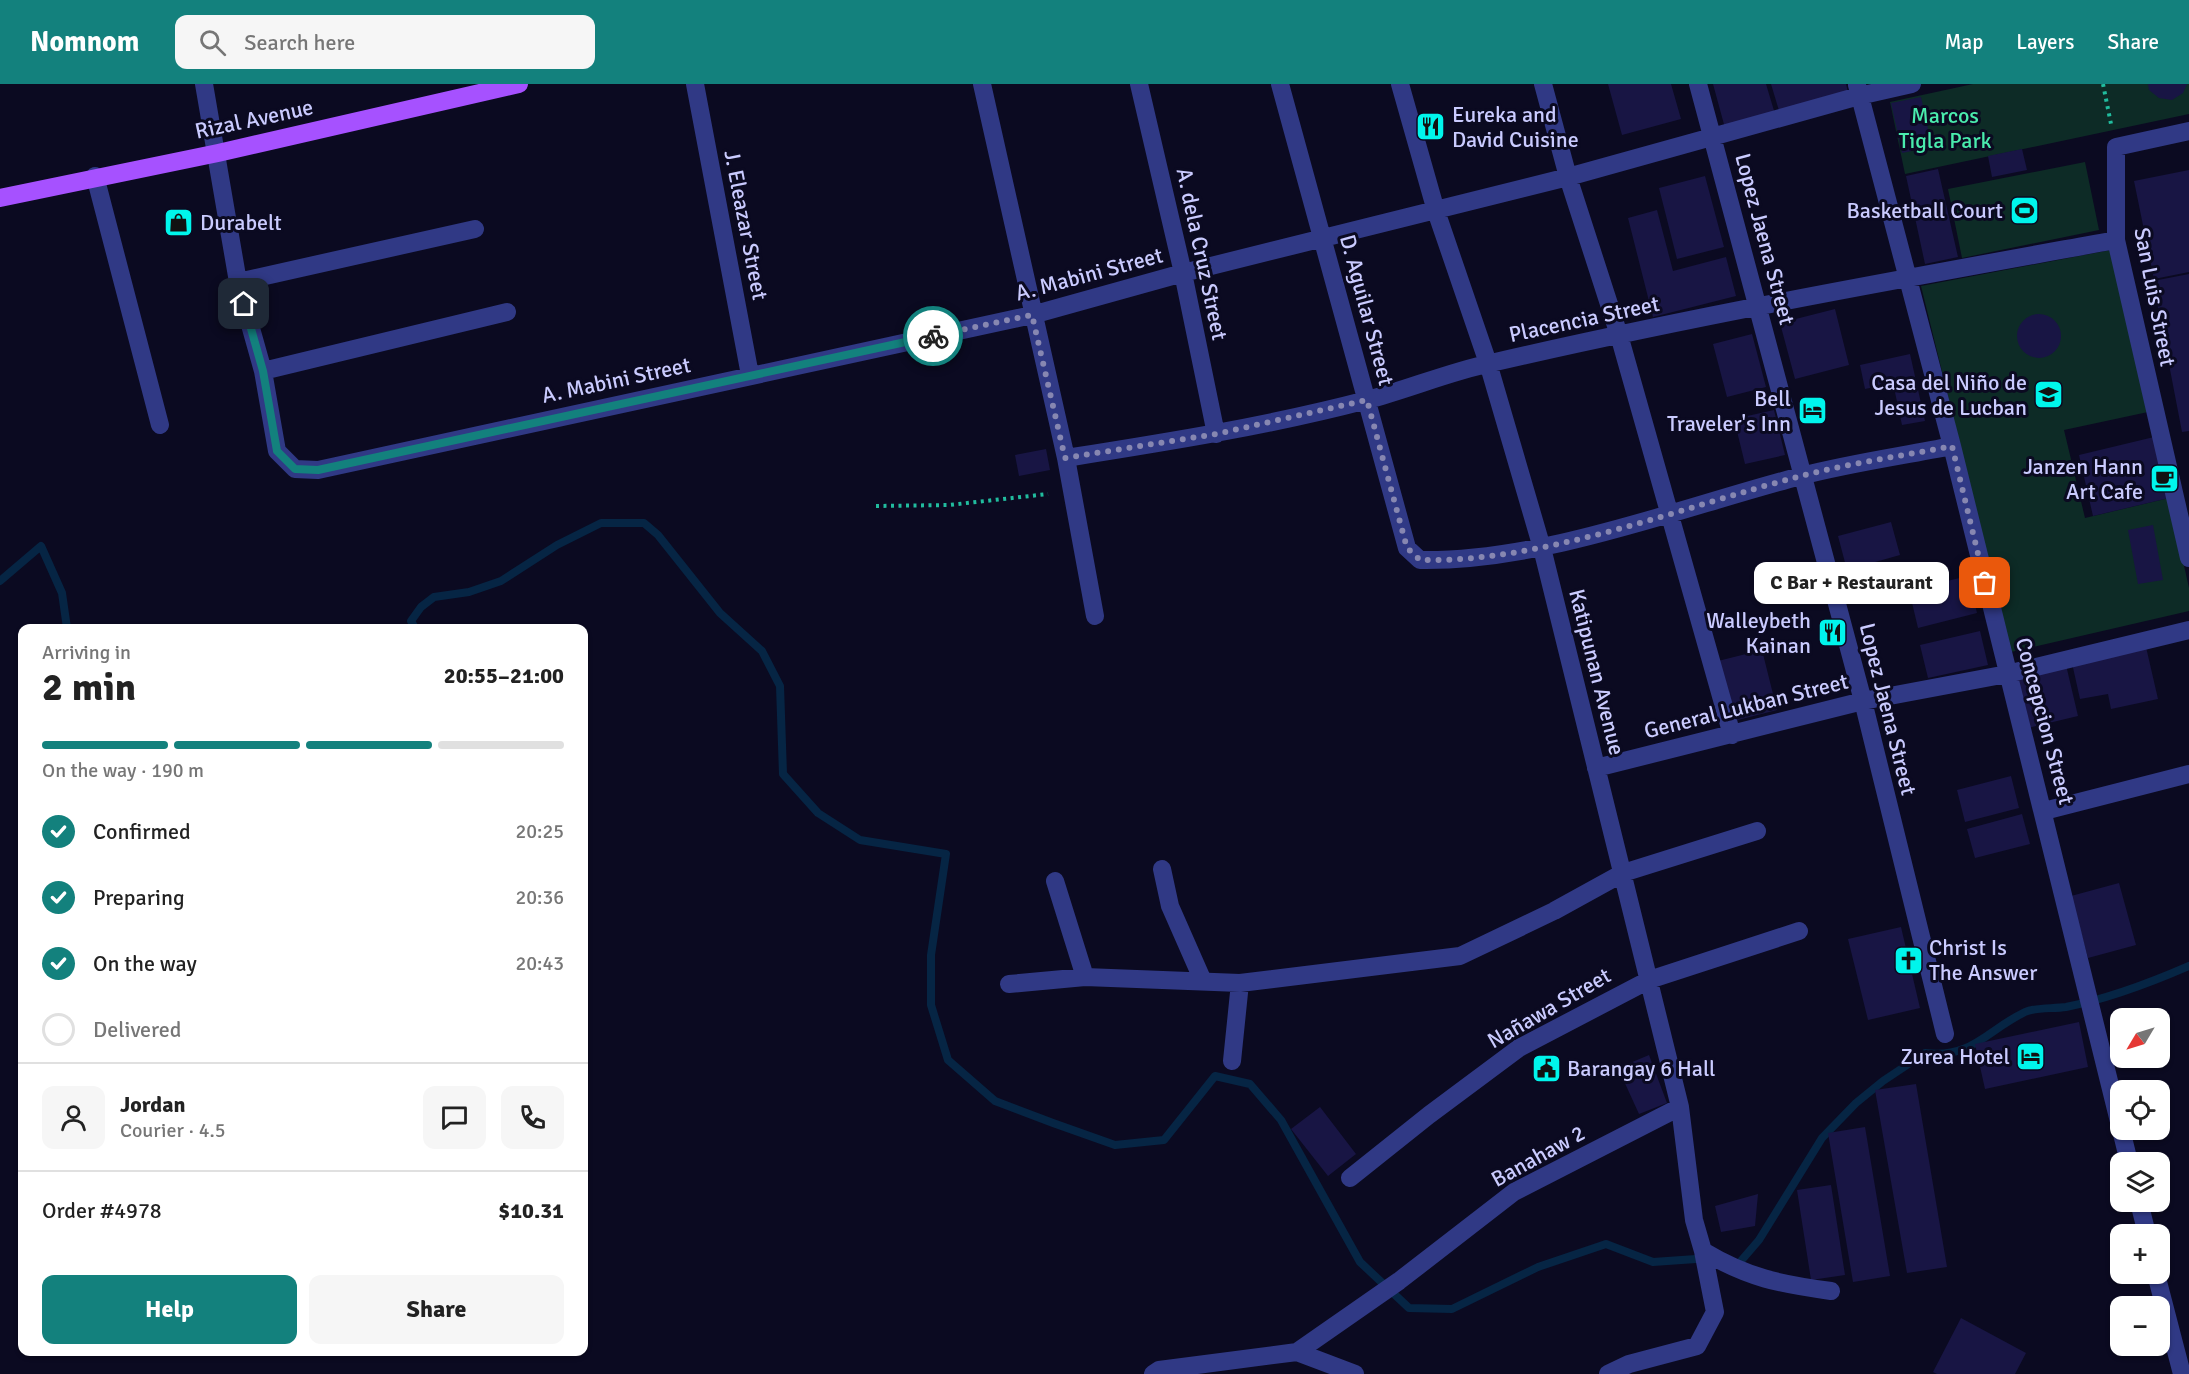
<!DOCTYPE html>
<meta charset="utf-8">
<style>
:root{--surface:#fff;--page:#f6f6f6;--text:#222;--muted:#767676;--line:#e0e0e0;--accent:#13817d}
body{margin:0;font-family:Signika,sans-serif;background:var(--page);color:var(--text);height:100vh;display:flex;flex-direction:column;font-size:22px;white-space:nowrap}
*{box-sizing:border-box;margin:0}
p{font-size:20px;color:var(--muted)}
.icon{flex:none;width:33px;height:33px;fill:none;stroke:currentColor;stroke-width:2;stroke-linecap:round;stroke-linejoin:round}
.map{position:relative;flex:1;overflow:hidden}
.sheet{position:absolute;left:18px;top:540px;width:570px;height:732px;display:flex;flex-direction:column;background:var(--surface);border-radius:12px;box-shadow:0 2px 4px #0004}
.sheet>*{flex:none}
.needle{width:39px;rotate:232deg}
.fabs{position:absolute;left:2110px;top:924px;display:grid;gap:12px}
.fabs a{display:grid;place-items:center;width:60px;height:60px;border-radius:12px;background:var(--surface);box-shadow:0 2px 4px #0004;font-size:30px}
.pin{position:absolute;display:grid;place-items:center;width:51px;height:51px;color:#fff;margin:-26px;border-radius:12px;box-shadow:0 3px 9px #0006}
.courier{position:absolute;display:grid;place-items:center;width:60px;height:60px;margin:-30px;border:4px solid #13817d;border-radius:50%;background:#fff;color:#222;box-shadow:0 2px 8px #0007}
.bubble{position:absolute;height:42px;border-radius:12px;background:var(--surface);box-shadow:0 2px 4px #0004;font-size:20px;font-weight:700;line-height:42px;text-align:center}
.overview em{font-style:normal;font-weight:700}
.overview div{display:flex;flex-direction:column-reverse}
.overview{display:flex;align-items:center;justify-content:space-between;height:102px;padding:0 24px}
h1{font-size:39px;font-weight:700;line-height:45px}
.bar{display:grid;grid-template-columns:repeat(4,1fr);gap:9px 6px;align-content:center;height:72px;padding:0 24px}
.bar i{height:8px;border-radius:4px;background:var(--line)}
.bar .on{background:var(--accent)}
.bar p{grid-column:span 4}
.line{display:flex;align-items:center;gap:15px;padding:0 24px;border-top:2px solid var(--line)}
.line div{flex:1}
.round{display:grid;place-items:center;flex:none;width:63px;height:63px;border-radius:12px;background:var(--page)}
ol{padding:0 24px;list-style:none}
li{display:flex;align-items:center;gap:18px;height:66px}
li p{margin-inline-start:auto}
li .icon{padding:6px;border-radius:50%;background:var(--accent);color:#fff;stroke-width:4}
li:last-child{color:var(--muted)}
li i{width:33px;height:33px;border:3px solid var(--line);border-radius:50%}
.action{display:flex;gap:12px;margin-top:auto;padding:12px 24px}
.action a{flex:1;height:69px;border-radius:12px;background:var(--accent);color:#fff;font-size:24px;font-weight:700;line-height:69px;text-align:center}
.action a+a{background:var(--page);color:var(--text)}
header{display:flex;align-items:center;gap:36px;box-sizing:border-box;height:84px;padding:0 30px;background:var(--accent);color:#fff}
header strong{font-size:28px}
nav{display:flex;gap:33px;margin-inline-start:auto;font-size:21px}
.search{width:420px;height:54px;background:var(--page);display:flex;align-items:center;gap:15px;box-sizing:border-box;padding:0 21px;border-radius:12px;color:var(--muted);font-size:22px}
.map>svg:first-child{display:block}
.green{fill:#0d2b26}
.lines{fill:none;stroke-linecap:round;stroke-linejoin:round}
.stream{stroke:#062544;stroke-width:8}
.building{fill:#181544}
.path{stroke:#21bc9e;stroke-width:4;stroke-dasharray:3 4.5;stroke-linecap:butt}
.minor{stroke:#303985;stroke-width:18}
.major{stroke:#a651ff;stroke-width:18}
.done{stroke:#8787b1;stroke-width:6;stroke-dasharray:0 10.8}
.route{stroke:#13817d;stroke-width:8}
.labels{text-anchor:middle;dominant-baseline:central;stroke-width:6;stroke-linejoin:round;paint-order:stroke}
.poi-label{font-size:22px;fill:#cacbff;stroke:#0b0a21;text-anchor:end}
.park-label{font-size:22px;fill:#4aebad;stroke:#0b0a21}
.street-label{font-size:22px;fill:#cacbff;stroke:#0b0a21}
</style>
<header>
<strong>Nomnom</strong>
<div class="search"><svg class="icon" aria-label="search" viewBox="0 0 24 24"><circle cx="10" cy="10" r="6"/><path d="M15 15l6 6"/></svg>Search here</div>
<nav><a>Map</a><a>Layers</a><a>Share</a></nav>
</header>
<div class="map">
<svg width="2189" height="1290" viewBox="0 0 2189 1290">
<rect width="100%" height="100%" fill="#0b0a21"/>
<path class="green" d="M1973 0H2189V30L1905 90 1890 18Z
M2085 78 2099 146 1962 174 1948 105Z
M2111 166 2148 328 2064 346 2085 434 2169 414 2189 504V527L2011 568 1921 202Z"/>
<g class="lines">
<path class="stream" d="M0 497 41 462 62 509 67 544
M415 544 411 537 421 523 434 513 469 508 501 497 557 461 601 439H644L658 451 720 529 762 567 780 602 783 690 818 729 860 756 946 770 931 871V921L948 976 995 1017 1053 1039 1115 1061 1164 1056 1215 992 1250 1000 1281 1036 1360 1178 1409 1224 1452 1225 1538 1183 1606 1160 1653 1178 1696 1175
M1734 1185 1759 1156 1822 1054 1856 1019 1883 997 1925 969C1972 975 1987 946 2025 928 2036 923 2053 925 2066 923 2108 915 2150 899 2189 882"/>
</g>
<path class="building" d="M1608 0H1671L1681 35 1622 51Z
M1713 0H1766L1775 30 1725 44Z
M1771 0H1846L1849 12 1780 30Z
M2148 0H2187L2183 9 2172 16 2159 14 2149 6Z
M1921 13 1932 63 1902 69 1891 19Z
M2022 65 2027 86 1992 93 1988 72Z
M1938 85 1958 173 1925 180 1906 92Z
M2189 86V188L2154 195 2134 97Z
M1705 92 1724 163 1677 175 1659 104Z
M1657 126 1673 187 1726 173 1736 212 1653 233 1628 134Z
M2189 190V347L2182 348 2153 197Z
M1835 225 1849 281 1795 295 1780 239Z
M2017 252a22 22 0 1 1 44 0a22 22 0 1 1-44 0Z
M1752 250 1766 303 1727 313 1713 260Z
M1910 270 1925 337 1902 341 1893 299 1865 305 1860 281Z
M1774 326 1785 371 1745 380 1734 335Z
M2154 353 2169 414 2093 432 2079 371Z
M1046 365 1050 386 1019 392 1015 371Z
M1891 438 1900 471 1847 486 1838 452Z
M2153 441 2163 496 2138 500 2128 446Z
M1968 492 1977 529 1918 544 1909 506Z
M1980 547 1988 581 1928 594 1920 561Z
M2146 563 2158 615 2111 625 2108 610 2080 615 2072 579Z
M1762 566 1777 626 1734 637 1718 577Z
M2066 581 2078 632 2028 644 2016 593Z
M2011 692 2019 724 1965 738 1957 706Z
M2022 730 2030 760 1975 774 1967 745Z
M2119 799 2136 861 2088 874 2071 812Z
M1901 843 1920 924 1868 936 1848 855Z
M2079 938 2088 983 1985 1005 1975 960Z
M1649 971 1667 1019 1639 1030 1618 984Z
M1916 1000 1947 1183 1907 1189 1875 1006Z
M1320 1023 1356 1070 1328 1092 1291 1045Z
M1865 1043 1890 1192 1853 1198 1828 1049Z
M1831 1101 1845 1191 1811 1196 1797 1106Z
M1758 1110 1755 1142 1721 1148 1715 1122Z
M1961 1234 2026 1269 2015 1290H1937L1933 1288Z"/>
<g class="lines">
<path class="path" d="M2103 0 2111 40
M876 422 949 421 1048 410"/>
<path class="minor" d="M204 0 238 198 263 287 277 367 295 385 318 386 1032 231 1183 189 1568 93 1859 12 1912 0
M695 0 750 291
M982 0 1066 374 1095 532
M1139 0 1183 189 1216 350
M1280 0 1407 464 1420 476C1543 478 1682 423 1801 392 1851 379 1902 372 1952 362
M1400 0 1436 127 1488 279 1542 464 1680 1023 1694 1136 1703 1167C1748 1194 1780 1200 1831 1207
M1543 0 1568 93 1619 251 1732 651
M1698 0 1863 617 1945 950
M1857 1 1952 362 2129 1078
M2189 47 2116 63V156L2189 474
M95 92 160 341
M238 198 475 145
M263 287 507 228
M1066 374C1167 358 1268 342 1367 316 1409 305 1449 288 1491 279 1698 231 1907 194 2116 156
M1596 684 1863 617 2007 590 2189 546
M2044 727 2189 690
M1162 785 1170 822 1203 897
M1055 797 1085 893
M1009 900 1085 893 1240 899 1460 872 1554 827 1623 789 1757 747
M1232 977 1240 899
M1350 1094 1429 1031 1519 964 1649 896 1799 847
M2139 1118 2147 1150
M2156 1190 2182 1290
M1297 1268 1355 1290
M1153 1290 1159 1286 1297 1268 1399 1197 1514 1108 1680 1023
M1608 1290 1629 1280 1697 1262 1715 1228 1703 1167"/>
<path class="major" d="M0 114 218 69 519 0"/>
</g>
<g class="lines">
<path class="done" d="M933 252 1032 231 1065 374 1216 350 1367 316 1407 464 1420 476C1543 479 1682 423 1801 392 1851 379 1902 372 1952 362L1985 499"/>
<path class="route" d="M244 220 263 287 277 367 295 385 318 386 933 252"/>
</g>
<defs>
<symbol id="restaurant-square" viewBox="-11 -11 22 22"><rect x="-9" y="-9" width="18" height="18" rx="4" fill="#00f5ec" stroke="#0b0a21"/><path d="M-5-6h1v4h1v-4h1v4h1v-4h1v5L-1.5 .5V6h-2V.5L-5-1ZM5-6V6H3V1.5H1.5Q1.5-4 5-6Z" fill="#111"/></symbol>
<symbol id="stadium-square" viewBox="-11 -11 22 22"><rect x="-9" y="-9" width="18" height="18" rx="4" fill="#00f5ec" stroke="#0b0a21"/><path d="M0-5a6.5 5 0 1 0 0 10a6.5 5 0 1 0 0-10ZM-3.5-1.8h7v3.6h-7Z" fill="#111"/></symbol>
<symbol id="shop-square" viewBox="-11 -11 22 22"><rect x="-9" y="-9" width="18" height="18" rx="4" fill="#00f5ec" stroke="#0b0a21"/><path d="M-5-2.5h2.3a2.7 3.5 0 0 1 5.4 0H5L5.5 6h-11ZM-1.5-2.5h3a1.5 2.3 0 0 0-3 0Z" fill="#111"/></symbol>
<symbol id="school-square" viewBox="-11 -11 22 22"><rect x="-9" y="-9" width="18" height="18" rx="4" fill="#00f5ec" stroke="#0b0a21"/><path d="M0-5L7-2L0 1L-7-2ZM-4 1L0 2.5L4 1V4Q0 6-4 4Z" fill="#111"/></symbol>
<symbol id="hotel-square" viewBox="-11 -11 22 22"><rect x="-9" y="-9" width="18" height="18" rx="4" fill="#00f5ec" stroke="#0b0a21"/><path d="M-6-4.5h1.5V1H6V5H4.5V3h-9V5H-6ZM-4 0a1.8 1.8 0 1 1 3.6 0ZM.5 0V-2.5h3Q6-2.5 6 0Z" fill="#111"/></symbol>
<symbol id="cafe-square" viewBox="-11 -11 22 22"><rect x="-9" y="-9" width="18" height="18" rx="4" fill="#00f5ec" stroke="#0b0a21"/><path d="M-5.5-4.5H6V0H3Q3 3.5 0 3.5H-2.5Q-5.5 3.5-5.5 0ZM3-3.2v2h1.7v-2ZM-6 4.5H4V6H-6Z" fill="#111"/></symbol>
<symbol id="church-square" viewBox="-11 -11 22 22"><rect x="-9" y="-9" width="18" height="18" rx="4" fill="#00f5ec" stroke="#0b0a21"/><path d="M-1.2-6h2.4v3.5h3.3v2.4h-3.3V6h-2.4V-.1h-3.3v-2.4h3.3Z" fill="#111"/></symbol>
<symbol id="civic-square" viewBox="-11 -11 22 22"><rect x="-9" y="-9" width="18" height="18" rx="4" fill="#00f5ec" stroke="#0b0a21"/><path d="M-.6-6.5H3V-4.5H.6V-3L4-1V1h2V6H-6V1h2V-1L-.6-3ZM-1.2 2.5V6h2.4V2.5Z" fill="#111"/></symbol>
</defs>
<g fill-rule="evenodd">
<use href="#restaurant-square" x="1414" y="26" width="33" height="33"/>
<use href="#stadium-square" x="2008" y="110" width="33" height="33"/>
<use href="#shop-square" x="162" y="122" width="33" height="33"/>
<use href="#school-square" x="2032" y="294" width="33" height="33"/>
<use href="#hotel-square" x="1796" y="310" width="33" height="33"/>
<use href="#cafe-square" x="2148" y="378" width="33" height="33"/>
<use href="#restaurant-square" x="1816" y="532" width="33" height="33"/>
<use href="#church-square" x="1892" y="860" width="33" height="33"/>
<use href="#hotel-square" x="2014" y="956" width="33" height="33"/>
<use href="#civic-square" x="1530" y="968" width="33" height="33"/>
</g>
<g class="labels">
<g class="poi-label">
<text x="1452" y="30" text-anchor="start">Eureka and<tspan x="1452" dy="25">David Cuisine</tspan></text>
<text x="2003" y="126">Basketball Court</text>
<text x="200" y="138" text-anchor="start">Durabelt</text>
<text x="2027" y="298">Casa del Niño de<tspan x="2027" dy="25">Jesus de Lucban</tspan></text>
<text x="1791" y="314">Bell<tspan x="1791" dy="25">Traveler's Inn</tspan></text>
<text x="2143" y="382">Janzen Hann<tspan x="2143" dy="25">Art Cafe</tspan></text>
<text x="1811" y="536">Walleybeth<tspan x="1811" dy="25">Kainan</tspan></text>
<text x="1929" y="863" text-anchor="start">Christ Is<tspan x="1929" dy="25">The Answer</tspan></text>
<text x="2010" y="972">Zurea Hotel</text>
<text x="1567" y="984" text-anchor="start">Barangay 6 Hall</text>
</g>
<g class="park-label">
<text x="1945" y="31">Marcos<tspan x="1945" dy="25">Tigla Park</tspan></text>
</g>
<g class="street-label">
<text transform="translate(254 35) rotate(-12)">Rizal Avenue</text>
<text transform="translate(746 141) rotate(79)">J. Eleazar Street</text>
<text transform="translate(1765 155) rotate(75)">Lopez Jaena Street</text>
<text transform="translate(1202 170) rotate(78)">A. dela Cruz Street</text>
<text transform="translate(1089 190) rotate(-15)">A. Mabini Street</text>
<text transform="translate(2155 213) rotate(79)">San Luis Street</text>
<text transform="translate(1367 226) rotate(75)">D. Aguilar Street</text>
<text transform="translate(1584 235) rotate(-12)">Placencia Street</text>
<text transform="translate(616 296) rotate(-12)">A. Mabini Street</text>
<text transform="translate(1597 588) rotate(76)">Katipunan Avenue</text>
<text transform="translate(1746 622) rotate(-14)">General Lukban Street</text>
<text transform="translate(1888 625) rotate(76)">Lopez Jaena Street</text>
<text transform="translate(2045 637) rotate(75)">Concepcion Street</text>
<text transform="translate(1549 924) rotate(-30)">Nañawa Street</text>
<text transform="translate(1538 1072) rotate(-29)">Banahaw 2</text>
</g>
</g>
</svg>
<div class="fabs">
<a><svg class="needle" viewBox="-14 -14 28 28"><path d="M0-13l5 13h-10z" fill="#e53935"/><path d="M0 13l5-13h-10z" fill="#767676"/></svg></a>
<a><svg class="icon" aria-label="locate" viewBox="0 0 24 24"><circle cx="12" cy="12" r="6"/><path d="M12 2v4M12 18v4M2 12h4M18 12h4"/></svg></a>
<a><svg class="icon" aria-label="layers" viewBox="0 0 24 24"><path d="M12 4l9 5-9 5-9-5zM3 14l9 5 9-5"/></svg></a>
<a>+</a>
<a>−</a>
</div>
<div class="pin" style="left:1985px;top:499px;background:#ea580c"><svg class="icon" aria-label="bag" viewBox="0 0 24 24"><path d="M5 8h14l-1 12H6zM9 8a3 3 0 0 1 6 0"/></svg></div>
<div class="pin" style="left:244px;top:220px;background:#1f2937"><svg class="icon" aria-label="home" viewBox="0 0 24 24"><path d="M3 11l9-7 9 7M6 9v11h12V9"/></svg></div>
<div class="courier" style="left:933px;top:252px"><svg class="icon" aria-label="bike" viewBox="0 0 24 24"><circle cx="6" cy="16" r="4"/><circle cx="18" cy="16" r="4"/><path d="M6 16l4-8h5l3 8M10 8l3 8H6M13 5h3"/></svg></div>
<div class="bubble" style="left:1754px;top:478px;width:195px">C Bar + Restaurant</div>
<section class="sheet">
<div class="overview"><div><h1>2 min</h1><p>Arriving in</p></div><em>20:55–21:00</em></div>
<div class="bar"><i class="on"></i><i class="on"></i><i class="on"></i><i></i><p>On the way · 190 m</p></div>
<ol>
<li><svg class="icon" aria-label="check" viewBox="0 0 24 24"><path d="M5 12l5 5 9-10"/></svg>Confirmed<p>20:25</p></li>
<li><svg class="icon" aria-label="check" viewBox="0 0 24 24"><path d="M5 12l5 5 9-10"/></svg>Preparing<p>20:36</p></li>
<li><svg class="icon" aria-label="check" viewBox="0 0 24 24"><path d="M5 12l5 5 9-10"/></svg>On the way<p>20:43</p></li>
<li><i></i>Delivered</li>
</ol>
<div class="line" style="height:108px"><a class="round"><svg class="icon" aria-label="person" viewBox="0 0 24 24"><circle cx="12" cy="8" r="4"/><path d="M4 21q1-7 8-7t8 7"/></svg></a><div><b>Jordan</b><p>Courier · 4.5</p></div><a class="round"><svg class="icon" aria-label="chat" viewBox="0 0 24 24"><path d="M4 5h16v11H9l-5 4z"/></svg></a><a class="round"><svg class="icon" aria-label="phone" viewBox="0 0 24 24"><path d="M5 4h4l2 5-3 2q2 4 5 5l2-3 5 2v4C11 20 4 13 5 4z"/></svg></a></div>
<div class="line" style="height:78px"><div>Order #4978</div><b>$10.31</b></div>
<div class="action"><a>Help</a><a>Share</a></div>
</section>
</div>
